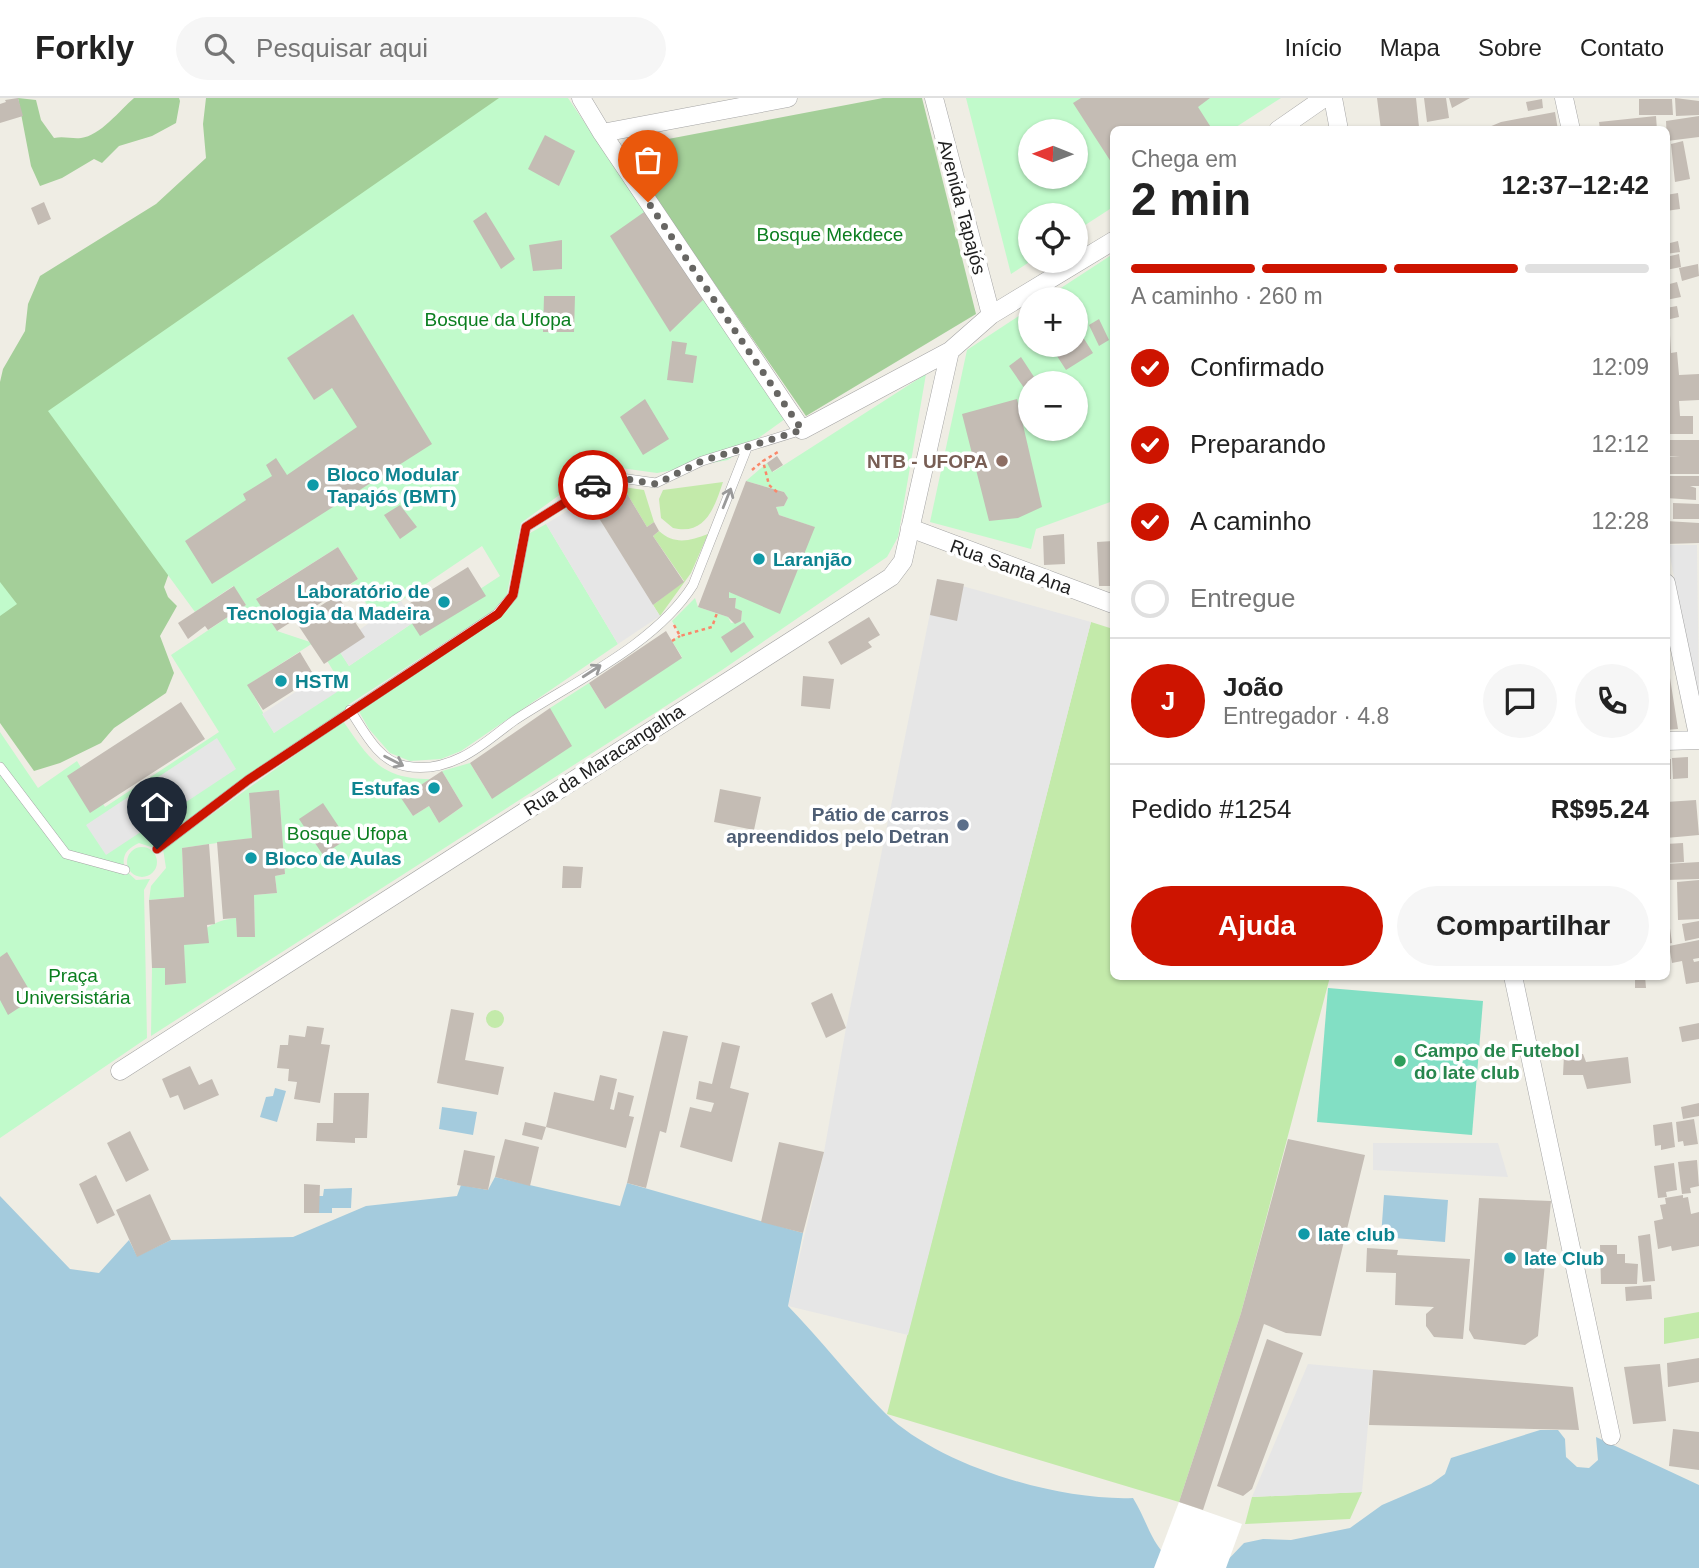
<!DOCTYPE html>
<html lang="pt">
<meta charset="utf-8">
<style>
:root{--surface:#fff;--page:#f6f6f6;--text:#222;--muted:#767676;--line:#e0e0e0;--accent:#cd1400}
body{margin:0;font-family:Helvetica,sans-serif;background:var(--page);color:var(--text);height:100vh;display:flex;flex-direction:column;font-size:26px;white-space:nowrap}
*{box-sizing:border-box;margin:0}
p{font-size:23px;color:var(--muted)}
.icon{flex:none;width:38px;height:38px;fill:none;stroke:currentColor;stroke-width:2;stroke-linecap:round;stroke-linejoin:round}
.map{position:relative;flex:1;overflow:hidden}
.side{position:absolute;left:1110px;top:28px;width:560px;height:854px;display:flex;flex-direction:column;background:var(--surface);border-radius:10px;box-shadow:0 2px 5px #0004}
.side>*{flex:none}
.needle{width:46px;rotate:271deg}
.controls{position:absolute;left:1018px;top:21px;display:grid;gap:14px}
.controls a{display:grid;place-items:center;width:70px;height:70px;border-radius:50%;background:var(--surface);box-shadow:0 2px 5px #0004;font-size:35px}
.pin{position:absolute;display:grid;place-items:center;width:60px;height:60px;color:#fff;margin:-72px -30px;border-radius:50% 50% 50% 0;rotate:-45deg;box-shadow:0 0 7px #0007}
.pin .icon{rotate:45deg}
.courier{position:absolute;display:grid;place-items:center;width:70px;height:70px;margin:-35px;border:5px solid #cd1400;border-radius:50%;background:#fff;color:#222;box-shadow:0 2px 9px #0007}
.summary em{font-style:normal;font-weight:600}
.summary div{display:flex;flex-direction:column-reverse}
.summary{display:flex;align-items:center;justify-content:space-between;height:119px;padding:0 21px}
h1{font-size:46px;font-weight:600;line-height:52px}
.bar{display:grid;grid-template-columns:repeat(4,1fr);gap:10px 7px;align-content:center;height:84px;padding:0 21px}
.bar i{height:9px;border-radius:5px;background:var(--line)}
.bar .current{background:var(--accent)}
.bar p{grid-column:span 4}
.line{display:flex;align-items:center;gap:18px;padding:0 21px;border-top:2px solid var(--line)}
.line div{flex:1}
.round{display:grid;place-items:center;flex:none;width:74px;height:74px;border-radius:37px;background:var(--page)}
ol{padding:0 21px;list-style:none}
li{display:flex;align-items:center;gap:21px;height:77px}
li p{margin-inline-start:auto}
li .icon{padding:7px;border-radius:50%;background:var(--accent);color:#fff;stroke-width:4}
li:last-child{color:var(--muted)}
li i{width:38px;height:38px;border:4px solid var(--line);border-radius:50%}
.action{display:flex;gap:14px;margin-top:auto;padding:14px 21px}
.action a{flex:1;height:80px;border-radius:42px;background:var(--accent);color:#fff;font-size:28px;font-weight:600;line-height:80px;text-align:center}
.action a+a{background:var(--page);color:var(--text)}
header{display:flex;align-items:center;gap:42px;box-sizing:border-box;height:98px;padding:0 35px;background:var(--surface);border-bottom:2px solid var(--line)}
header strong{font-size:33px}
nav{display:flex;gap:38px;margin-inline-start:auto;font-size:24px}
.search{width:490px;height:63px;background:var(--page);display:flex;align-items:center;gap:18px;box-sizing:border-box;padding:0 24px;border-radius:38px;color:var(--muted);font-size:26px}
.map>svg:first-child{display:block}
.grass{fill:#c3eaaa}
.forest{fill:#a4cf99}
.park{fill:#c1facb;fill-rule:evenodd}
.pitch{fill:#82dfc4}
.parking{fill:#e6e6e6}
.water{fill:#a4cbdd}
.pier{fill:#fff}
.building{fill:#c4bcb4}
.lines{fill:none;stroke-linecap:round;stroke-linejoin:round}
.lane-casing{stroke:#a5a5a5;stroke-width:10}
.street-casing{stroke:#a5a5a5;stroke-width:19}
.path{stroke:#fa876a;stroke-width:2.5;stroke-dasharray:3.5 3.5;stroke-linecap:butt}
.lane{stroke:#fff;stroke-width:9}
.street{stroke:#fff;stroke-width:18}
.oneway{stroke:#9a9a9a}
.done{stroke:#676663;stroke-width:7;stroke-dasharray:0 12.6}
.route{stroke:#cd1400;stroke-width:9}
.education-dot{fill:#8d6e63;stroke:#fff;stroke-width:2.5}
.culture-dot{fill:#0f9aa8;stroke:#fff;stroke-width:2.5}
.service-dot{fill:#5c6f8a;stroke:#fff;stroke-width:2.5}
.leisure-dot{fill:#2e9e5b;stroke:#fff;stroke-width:2.5}
.labels{text-anchor:middle;dominant-baseline:central;stroke-width:7;stroke-linejoin:round;paint-order:stroke}
.street-label{font-size:19px;fill:#1e1e1e;stroke:#fff}
.park-label{font-size:19px;fill:#0b7e1f;stroke:#fff}
.education-label{font-size:19px;font-weight:bold;fill:#785e54;stroke:#fff;text-anchor:end}
.culture-label{font-size:19px;font-weight:bold;fill:#0d838f;stroke:#fff;text-anchor:start}
.service-label{font-size:19px;font-weight:bold;fill:#4e5e75;stroke:#fff;text-anchor:end}
.leisure-label{font-size:19px;font-weight:bold;fill:#27864d;stroke:#fff;text-anchor:start}
</style>
<header>
<strong>Forkly</strong>
<div class="search"><svg class="icon" aria-label="search" viewBox="0 0 24 24"><circle cx="10" cy="10" r="6"/><path d="M15 15l6 6"/></svg>Pesquisar aqui</div>
<nav><a>Início</a><a>Mapa</a><a>Sobre</a><a>Contato</a></nav>
</header>
<div class="map">
<svg width="1699" height="1470" viewBox="0 0 1699 1470">
<rect width="100%" height="100%" fill="#efede4"/>
<path class="grass" d="M723 384C715 408 706 438 673 430L661 420 659 401 663 392Z
M623 389 644 392 654 424 647 429 623 389 592 409 587 401 598 393Z
M659 433C674 447 690 443 708 436L691 475 660 518 653 507 684 483 653 438Z
M1091 524 1113 531V878L1330 879 1241 1215 1179 1404 887 1316Z
M486 921a9 9 0 1 1 18 0a9 9 0 1 1-18 0Z
M1699 1214V1240L1664 1246V1220Z
M1362 1394 1350 1421 1245 1426 1252 1399Z"/>
<path class="forest" d="M18 0 36 2 41 22 54 40C64 38 72 41 81 40 100 38 120 12 134 0H179L180 3 176 25 152 38 119 48 102 65 94 61 62 80 40 88 31 68Z
M206 0H568L169 475 164 489 168 499 177 508 160 538 174 575 166 595 114 630 101 645 60 665 34 673 0 625V284L3 271 25 233 28 206 40 178 156 106 206 60 203 26Z
M883 0H922L976 216 806 318 621 50Z"/>
<path class="park" d="M499 0H568L785 321 728 362 657 375 621 370 580 382 521 425 507 496 493 513 348 607 350 612 157 751 139 745C126 751 121 758 125 772L136 782 150 781 144 792 147 940 0 1040V634L38 690 77 663 105 709 219 634 171 557 246 507 233 488 195 514 48 313ZM482 448 500 478 428 525 423 518 349 568 336 548 323 556 340 584 274 635 248 587 313 545 277 533 257 500 338 449 358 481 351 486 377 519Z
M966 0H1281L1233 31 1113 32V109L1076 133V117H1031V163L1011 176ZM1031 33H1076V79H1031Z
M1113 156V403L1036 431 1031 451 930 424 967 252 1031 210V247H1076V201H1044ZM1031 285H1076V331H1031Z
M926 276 898 439 887 459 722 572 151 938 152 870H165L166 887 185 885 184 847C201 833 214 822 236 820L237 839 255 838 254 797 277 795 275 778 285 776 279 692 249 696 252 740 182 750 184 799 149 802 151 788 166 770 163 751 343 623C369 660 380 681 430 681L402 700 413 718 429 708 439 725 463 708 442 673 470 665 492 701 550 610 589 585 605 611 682 559 672 543 680 537 672 523 695 500 698 509 728 519 731 525 741 523 742 514 735 510 736 500H729V494L814 429 779 417 776 409 784 408 788 400 784 394 746 383 767 365 773 374Z
M546 426 618 546 461 653 441 661 410 663 390 655 369 631 358 612 500 519 517 499 530 435Z
M0 484 17 506 0 518Z
M127 764a15 15 0 1 1 30 0a15 15 0 1 1-30 0Z"/>
<path class="pitch" d="M1328 890 1483 903 1472 1037 1317 1024Z"/>
<path class="parking" d="M587 401 660 518 618 546 546 426Z
M1668 447H1697L1699 605 1685 538Z
M937 481 1091 524 908 1237 788 1208 824 1054 846 930Z
M401 503 414 524 349 568 336 548Z
M324 575 337 594 274 635 262 616Z
M217 640 236 671 106 757 86 727Z
M1373 1045H1498L1508 1079 1373 1072Z
M1308 1266 1373 1272 1362 1394 1252 1399Z"/>
<path class="water" d="M275 990 286 993 277 1024 260 1019 266 999 273 998Z
M442 1009 477 1014 473 1037 439 1031Z
M495 1079 620 1108 627 1085 803 1135 788 1208C821 1242 851 1281 885 1315 939 1368 1058 1403 1133 1400 1151 1429 1152 1457 1187 1470H0V1098L70 1171 99 1175 129 1142 137 1158 171 1142 293 1139 366 1108 457 1098 461 1087 488 1092Z
M352 1090 351 1110H332V1115H319V1098H323L324 1091Z
M1384 1097 1448 1102 1445 1144 1381 1139Z
M1540 1332H1558L1565 1341 1566 1359 1577 1369 1589 1370 1598 1362 1596 1339 1699 1387V1470H1220L1244 1445 1263 1441 1291 1442 1350 1430 1382 1407 1431 1386 1445 1376 1451 1360Z"/>
<path class="pier" d="M1179 1404 1242 1426 1226 1470H1154Z"/>
<path class="building" d="M18 0 23 18 0 25V6L6 4 5 2Z
M1081 0H1210L1198 9 1212 31 1113 32V67L1073 5Z
M1377 0H1416L1419 29 1381 32Z
M1424 0H1446L1449 20 1427 24Z
M1449 0H1470L1452 10Z
M1675 0 1699 3V17L1676 18Z
M1542 1 1543 10 1528 13 1526 4Z
M1639 1H1672L1673 17H1639Z
M1555 14 1558 32H1482L1501 24Z
M1656 18 1657 32H1600L1599 24Z
M1699 18V39L1667 43 1666 23Z
M545 37 575 53 559 88 528 71Z
M1683 43 1690 81 1675 84 1671 46Z
M1678 95 1680 111 1666 113V97Z
M44 104 51 121 38 127 31 110Z
M647 112 705 200 670 234 610 138Z
M486 114 515 161 501 171 473 123Z
M562 142V171L533 173 529 147Z
M1678 143 1680 154 1666 156V146Z
M1679 156 1681 169 1666 172V159Z
M1698 166 1699 178 1682 183 1679 170Z
M1677 184 1681 199 1666 202V187Z
M544 198H575L574 234H543Z
M1677 208 1679 219 1666 222V210Z
M353 216 432 346 212 486 185 443 246 402 243 396 272 378 266 367 276 360 287 377 357 329 332 290 314 302 287 260Z
M1099 221 1109 242 1099 248 1089 227Z
M1076 228 1093 255 1066 272 1050 247H1076Z
M1670 237 1671 255 1677 254 1679 277 1699 276V302L1679 303 1680 318H1693V336H1666V238Z
M672 243 687 245 685 256 697 258 693 285 667 282Z
M1021 259 1038 285H1031V300L1009 268Z
M645 301 669 341 643 357 620 319Z
M1017 301 1042 409 1018 420 989 423 962 316Z
M1666 342H1699V376H1666V359L1680 358H1666Z
M777 358 783 367 772 374 767 365Z
M1666 378H1699V388H1690L1696 390V402L1666 400Z
M746 383 784 394 788 400 784 408 776 409 779 417 815 429 780 516 729 494V500H736L735 510 742 513 741 523 735 526 728 519 698 509Z
M623 389 647 429 654 424 659 433 653 438 684 484 653 507 592 409Z
M1673 405 1699 406V421H1673Z
M400 407 417 429 400 441 384 417Z
M1666 423 1699 425V445L1666 446Z
M1064 436 1065 466 1044 467 1043 438Z
M1113 443V488H1099L1097 444Z
M338 449 358 481 277 533 256 501Z
M468 469 486 498 420 538 402 510Z
M937 481 964 486 957 523 930 517Z
M234 488 246 507 208 532 205 528 188 541 178 525Z
M337 497 365 539 324 566 296 524Z
M869 519 880 537 868 544 872 549 841 567 828 544Z
M744 524 754 539 731 555 721 539Z
M666 533 682 560 605 611 589 585Z
M300 554 315 579 263 612 247 587Z
M1666 568 1670 580 1678 631 1666 632Z
M803 578 834 581 830 611 801 608Z
M181 604 205 641 90 715 67 678Z
M550 610 572 648 492 701 470 665Z
M1688 659V680L1673 681 1672 660Z
M1666 661H1671V681H1666Z
M442 673 463 708 439 725 429 708 413 718 401 700Z
M720 691 761 699 754 732 714 724Z
M279 692 285 776 275 778 277 795 254 797 255 839H237L236 820 223 821 217 744 252 740 249 695Z
M1696 702 1699 737 1666 740V704Z
M323 705 347 741 323 757 299 721Z
M1683 745 1684 764 1666 765V746Z
M209 746 215 826 207 827 209 845 184 847 186 885 165 887V870H152L149 802 184 799 182 750Z
M1699 764V781L1666 782V766Z
M563 768 583 769 581 790H562Z
M1699 782V821L1678 822 1677 784Z
M1669 823 1672 845 1666 846V824Z
M1699 823V840L1685 843 1682 826Z
M1699 842V860L1693 861 1694 864 1699 863V884L1686 886 1682 863 1672 865 1669 848Z
M7 854 34 900 8 917 0 902V859Z
M1635 878H1645L1646 890H1635Z
M832 895 846 930 826 940 811 905Z
M451 911 474 915 465 962 504 969 498 997 437 985Z
M1699 925V941L1682 944 1679 929Z
M307 928 324 930 321 946 330 947 320 1005 294 1001 297 984 288 983 289 971 277 970 280 947H288L289 937 305 939Z
M663 933 688 938 666 1035 660 1033 646 1090 627 1085Z
M722 944 740 948 730 990 749 995 732 1064 680 1049 690 1009 711 1014 714 1005 696 1001 699 983 712 986Z
M1583 956 1586 964 1628 959 1631 985 1587 991 1583 977H1563L1564 957Z
M190 968 199 987 212 981 219 997 184 1012 178 997 170 1000 162 981Z
M600 977 617 981 610 1011 614 1012 618 994 634 998 629 1018 634 1019 626 1050 546 1029 542 1042 522 1037 525 1024 546 1029 554 994 594 1003Z
M334 995H369L367 1040H355V1045L316 1043 317 1025H333Z
M1699 1005V1018L1683 1021 1681 1009Z
M1694 1021 1698 1046 1684 1048 1683 1043 1678 1044 1676 1024Z
M1672 1024 1675 1049 1661 1052V1047L1655 1048 1653 1027Z
M130 1033 149 1072 126 1084 107 1045Z
M505 1041 539 1049 530 1088 495 1079Z
M1288 1041 1365 1057 1321 1238 1286 1235 1264 1226 1203 1412 1179 1404 1241 1215Z
M779 1044 824 1054 803 1135 761 1124Z
M464 1052 495 1058 488 1092 457 1087Z
M1697 1062 1699 1088 1690 1090 1691 1095 1682 1096 1678 1064Z
M1674 1065 1677 1092 1666 1094 1667 1099 1658 1100 1654 1068Z
M96 1077 115 1117 97 1126 79 1086Z
M304 1086 320 1087 319 1115H304Z
M150 1096 171 1142 137 1159 116 1112Z
M1683 1097V1100L1688 1099 1691 1116 1699 1114V1148L1672 1153 1671 1148 1658 1151 1654 1123 1663 1121 1660 1107 1666 1106 1665 1100Z
M1479 1100 1551 1103 1538 1238 1525 1247 1474 1241 1469 1232Z
M1650 1136 1655 1183 1643 1184 1638 1138Z
M1600 1147H1617V1156H1625V1165L1638 1166 1637 1186H1601Z
M1367 1150 1398 1152 1397 1157 1470 1161 1463 1241 1434 1239 1426 1228V1216L1434 1209 1395 1207 1396 1175 1366 1174Z
M1651 1187 1652 1201 1626 1203 1625 1189Z
M1267 1241 1303 1255 1252 1391 1243 1398 1217 1388Z
M1699 1260V1284L1668 1289 1667 1265Z
M1660 1266 1666 1323 1633 1326 1624 1269Z
M1373 1272 1573 1289 1579 1332 1369 1327Z
M1673 1331 1699 1334V1372L1669 1368Z"/>
<g class="lines">
<defs>
<path id="lane" d="M350 612C364 633 378 663 405 668 425 672 444 668 462 659 481 650 498 634 515 622 573 584 656 546 693 487L747 350
M0 669 66 756 125 772
M157 751 248 682 497 516 513 497 526 429 594 386 621 380 656 385 702 363 802 332"/>
<path id="street" d="M581 0 602 35 802 332 950 253 991 217 1113 143
M934 0 991 217
M1333 0 1339 32
M1564 0 1571 32
M1278 32 1324 0
M602 35 788 0
M910 430 1113 506
M1666 485 1699 642
M1666 643 1699 642
M1513 878 1611 1338
M120 973 891 479 903 463 950 253"/>
</defs>
<use href="#lane" class="lane-casing"/>
<use href="#street" class="street-casing"/>
<path class="path" d="M752 372 763 363
M777 394 769 387 763 363 778 354
M674 527 680 538 712 529 717 515
M672 543 680 538"/>
<use href="#lane" class="lane"/>
<use href="#street" class="street"/>
</g>
<defs><path id="oneway-shaft" d="M-6 0H5M1.5-3L5.5 0L1.5 3" fill="none" stroke-width="1.6" stroke-linecap="round" stroke-linejoin="round" transform="scale(1.75)"/></defs>
<g class="oneway">
<use href="#oneway-shaft" transform="translate(727 400) rotate(-68)"/>
<use href="#oneway-shaft" transform="translate(592 573) rotate(-33)"/>
<use href="#oneway-shaft" transform="translate(394 663) rotate(27)"/>
</g>
<g class="lines">
<path class="done" d="M593 387 621 380 656 386 702 363 802 332 648 104"/>
<path class="route" d="M157 751 248 682 498 516 513 497 526 429 593 387"/>
</g>
<circle class="education-dot" cx="1002" cy="363" r="7"/>
<g class="culture-dot">
<circle cx="313" cy="387" r="7"/>
<circle cx="759" cy="461" r="7"/>
<circle cx="444" cy="504" r="7"/>
<circle cx="281" cy="583" r="7"/>
<circle cx="434" cy="690" r="7"/>
<circle cx="251" cy="760" r="7"/>
<circle cx="1304" cy="1136" r="7"/>
<circle cx="1510" cy="1160" r="7"/>
</g>
<circle class="service-dot" cx="963" cy="727" r="7"/>
<circle class="leisure-dot" cx="1400" cy="963" r="7"/>
<g class="labels">
<g class="street-label">
<text transform="translate(962 109) rotate(75)">Avenida Tapajós</text>
<text transform="translate(1011 469) rotate(20)">Rua Santa Ana</text>
<text transform="translate(604 662) rotate(-33)">Rua da Maracangalha</text>
</g>
<g class="park-label">
<text x="830" y="136">Bosque Mekdece</text>
<text x="498" y="221">Bosque da Ufopa</text>
<text x="347" y="735">Bosque Ufopa</text>
<text x="73" y="877">Praça<tspan x="73" dy="22">Universistária</tspan></text>
</g>
<g class="education-label">
<text x="988" y="363">NTB - UFOPA</text>
</g>
<g class="culture-label">
<text x="327" y="376">Bloco Modular<tspan x="327" dy="22">Tapajós (BMT)</tspan></text>
<text x="773" y="461">Laranjão</text>
<text x="430" y="493" text-anchor="end">Laboratório de<tspan x="430" dy="22">Tecnologia da Madeira</tspan></text>
<text x="295" y="583">HSTM</text>
<text x="420" y="690" text-anchor="end">Estufas</text>
<text x="265" y="760">Bloco de Aulas</text>
<text x="1318" y="1136">Iate club</text>
<text x="1524" y="1160">Iate Club</text>
</g>
<g class="service-label">
<text x="949" y="716">Pátio de carros<tspan x="949" dy="22">apreendidos pelo Detran</tspan></text>
</g>
<g class="leisure-label">
<text x="1414" y="952">Campo de Futebol<tspan x="1414" dy="22">do Iate club</tspan></text>
</g>
</g>
</svg>
<div class="controls">
<a><svg class="needle" viewBox="-14 -14 28 28"><path d="M0-13l5 13h-10z" fill="#e53935"/><path d="M0 13l5-13h-10z" fill="#767676"/></svg></a>
<a><svg class="icon" aria-label="locate" viewBox="0 0 24 24"><circle cx="12" cy="12" r="6"/><path d="M12 2v4M12 18v4M2 12h4M18 12h4"/></svg></a>
<a>+</a>
<a>−</a>
</div>
<div class="pin" style="left:648px;top:104px;background:#ea580c"><svg class="icon" aria-label="bag" viewBox="0 0 24 24"><path d="M5 8h14l-1 12H6zM9 8a3 3 0 0 1 6 0"/></svg></div>
<div class="pin" style="left:157px;top:751px;background:#1f2937"><svg class="icon" aria-label="home" viewBox="0 0 24 24"><path d="M3 11l9-7 9 7M6 9v11h12V9"/></svg></div>
<div class="courier" style="left:593px;top:387px"><svg class="icon" aria-label="car" viewBox="0 0 24 24"><path d="M5 17H2v-5l4-1 3-4h7l3 4 3 1v5h-3M9 17h6M6 11h13"/><circle cx="7" cy="17" r="2"/><circle cx="17" cy="17" r="2"/></svg></div>
<section class="side">
<div class="summary"><div><h1>2 min</h1><p>Chega em</p></div><em>12:37–12:42</em></div>
<div class="bar"><i class="current"></i><i class="current"></i><i class="current"></i><i></i><p>A caminho · 260 m</p></div>
<ol>
<li><svg class="icon" aria-label="check" viewBox="0 0 24 24"><path d="M5 12l5 5 9-10"/></svg>Confirmado<p>12:09</p></li>
<li><svg class="icon" aria-label="check" viewBox="0 0 24 24"><path d="M5 12l5 5 9-10"/></svg>Preparando<p>12:12</p></li>
<li><svg class="icon" aria-label="check" viewBox="0 0 24 24"><path d="M5 12l5 5 9-10"/></svg>A caminho<p>12:28</p></li>
<li><i></i>Entregue</li>
</ol>
<div class="line" style="height:126px"><b class="round" style="background:var(--accent);color:#fff">J</b><div><b>João</b><p>Entregador · 4.8</p></div><a class="round"><svg class="icon" aria-label="chat" viewBox="0 0 24 24"><path d="M4 5h16v11H9l-5 4z"/></svg></a><a class="round"><svg class="icon" aria-label="phone" viewBox="0 0 24 24"><path d="M5 4h4l2 5-3 2q2 4 5 5l2-3 5 2v4C11 20 4 13 5 4z"/></svg></a></div>
<div class="line" style="height:91px"><div>Pedido #1254</div><b>R$95.24</b></div>
<div class="action"><a>Ajuda</a><a>Compartilhar</a></div>
</section>
</div>
